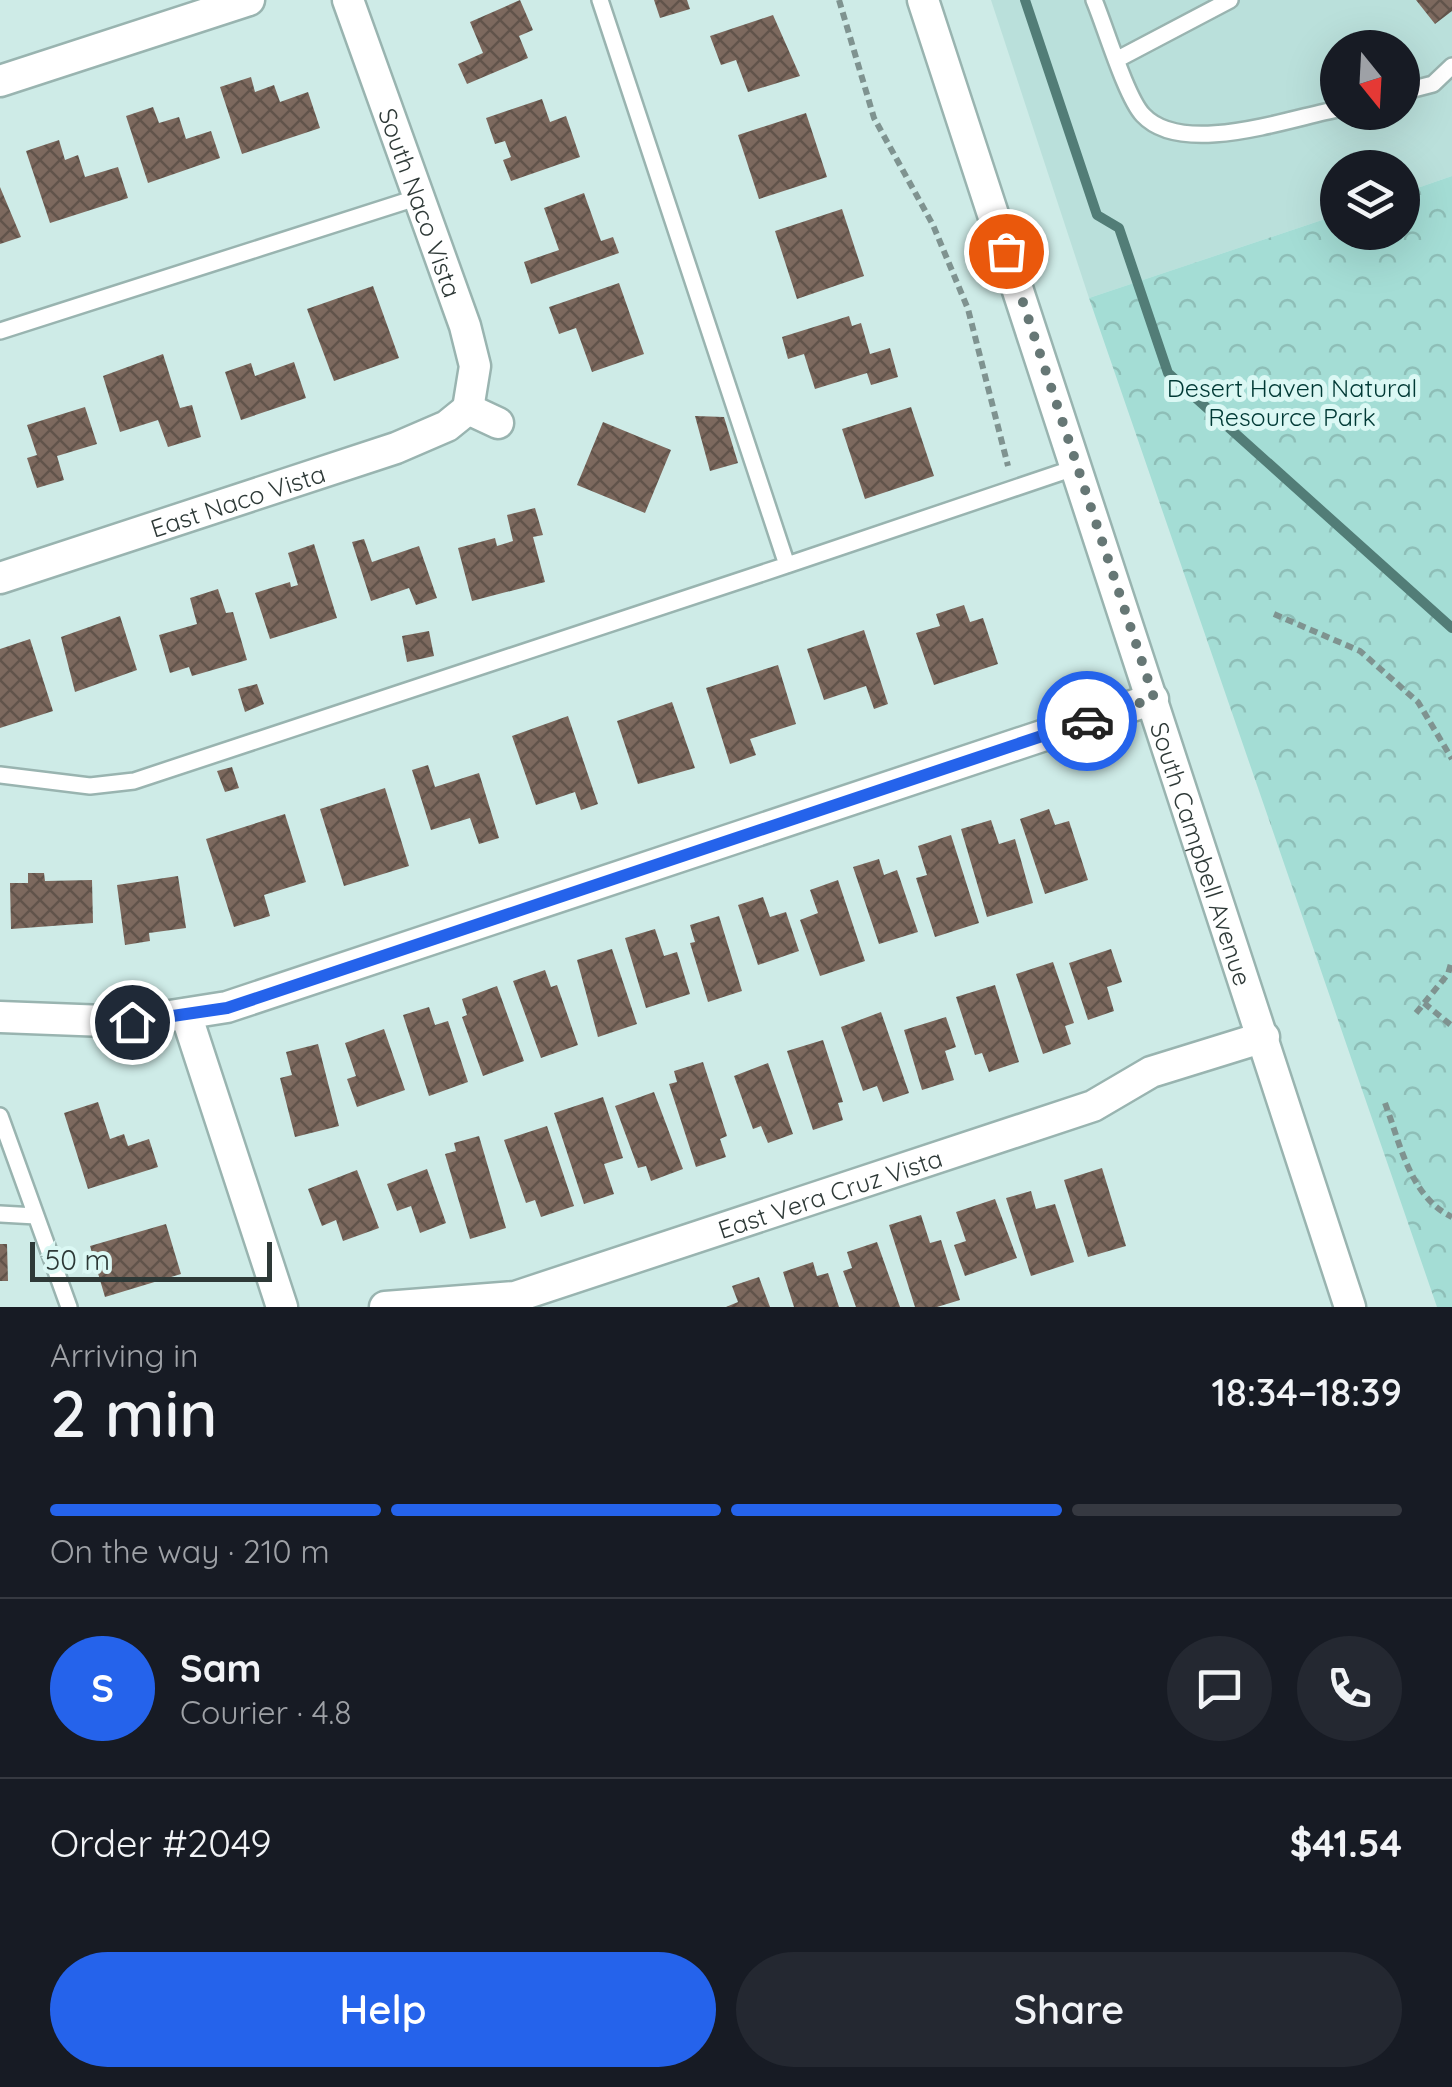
<!DOCTYPE html>
<meta charset="utf-8">
<style>
:root{--surface:#171b24;--page:#242831;--text:#f1f3f6;--muted:#9ea1a6;--line:#363941;--accent:#2563eb}
body{margin:0;font-family:Quicksand,sans-serif;background:var(--page);color:var(--text);height:100vh;display:flex;flex-direction:column;font-size:38px;white-space:nowrap}
*{box-sizing:border-box;margin:0}
p{font-size:32px;color:var(--muted)}
.icon{flex:none;width:55px;height:55px;fill:none;stroke:currentColor;stroke-width:2;stroke-linecap:round;stroke-linejoin:round}
.map{position:relative;height:1307px;overflow:hidden}
.details{display:flex;flex-direction:column;background:var(--surface);flex:1}
.details>*{flex:none}
.needle{width:65px;rotate:162deg}
.buttons{position:absolute;left:1320px;top:30px;display:grid;gap:20px}
.buttons a{display:grid;place-items:center;width:100px;height:100px;border-radius:50%;background:var(--surface);box-shadow:0 10px 40px #0002;font-size:50px}
.scale{position:absolute;left:30px;bottom:25px;width:242px;box-sizing:border-box;padding-left:10px;border:5px solid #2e3937;border-top:0;font-size:28px;line-height:35px;white-space:nowrap;color:#2e3937;-webkit-text-stroke:8px #dbf8f4;paint-order:stroke}
.pin{position:absolute;display:grid;place-items:center;width:85px;height:85px;color:#fff;margin:-42px;border:5px solid #fff;border-radius:50%;box-shadow:0 2px 10px #0007}
.courier{position:absolute;display:grid;place-items:center;width:100px;height:100px;margin:-50px;border:8px solid #2563eb;border-radius:50%;background:#fff;color:#222;box-shadow:0 2px 12px #0007}
.summary em{font-style:normal;font-weight:600}
.summary div{display:flex;flex-direction:column-reverse}
.summary{display:flex;align-items:center;justify-content:space-between;height:170px;padding:0 50px}
h1{font-size:65px;font-weight:600;line-height:75px}
.bar{display:grid;grid-template-columns:repeat(4,1fr);gap:15px 10px;align-content:center;height:120px;padding:0 50px}
.bar i{height:12px;border-radius:8px;background:var(--line)}
.bar .active{background:var(--accent)}
.bar p{grid-column:span 4}
.line{display:flex;align-items:center;gap:25px;padding:0 50px;border-top:2px solid var(--line)}
.line div{flex:1}
.round{display:grid;place-items:center;flex:none;width:105px;height:105px;border-radius:52px;background:var(--page)}
.cta{display:flex;gap:20px;margin-top:auto;padding:20px 50px}
.cta a{flex:1;height:115px;border-radius:60px;background:var(--accent);color:#fff;font-size:40px;font-weight:600;line-height:115px;text-align:center}
.cta a+a{background:var(--page);color:var(--text)}
.map>svg:first-child{display:block}
.built{fill:#bae0db;fill-rule:evenodd}
.park{fill:url(#park-crowns)}
.lines{fill:none;stroke-linecap:round;stroke-linejoin:round}
.stream{stroke:#527d77;stroke-width:10}
.building{fill:url(#building-cross-hatch)}
.service-casing{stroke:#99b4b0;stroke-width:20}
.minor-casing{stroke:#99b4b0;stroke-width:35}
.path{stroke:#7f9390;stroke-width:6;stroke-dasharray:8 5;stroke-linecap:butt}
.service{stroke:#fff;stroke-width:15}
.minor{stroke:#fff;stroke-width:30}
.done{stroke:#667775;stroke-width:10;stroke-dasharray:0 18}
.route{stroke:#2563eb;stroke-width:12}
.labels{text-anchor:middle;dominant-baseline:central;stroke-width:10;stroke-linejoin:round;paint-order:stroke}
.street-label{font-size:25px;fill:#2e3937;stroke:#dbf8f4}
.park-label{font-size:25px;fill:#003935;stroke:#dbf8f4}
</style>
<div class="map">
<svg width="1452" height="1307" viewBox="0 0 1452 1307">
<defs>
<pattern id="park-crowns" width="20" height="18" patternUnits="userSpaceOnUse" patternTransform="scale(2.5)"><rect width="20" height="18" fill="#a4ddd5"/><path d="M2 6a3 3 0 1 1 6 0M12 15a3 3 0 1 1 6 0" fill="none" stroke="#8ebeb7"/></pattern>
<pattern id="building-cross-hatch" width="8" height="8" patternUnits="userSpaceOnUse" patternTransform="scale(2.5)"><rect width="8" height="8" fill="#7d695e"/><path d="M0 0l8 8M0 8l8-8" fill="none" stroke="#61534a"/></pattern>
</defs>
<rect width="100%" height="100%" fill="#ceebe7"/>
<path class="built" d="M991 0H1452V176L1403 193 1402 168H1338L1337 215 1089 298ZM1338 48H1402V112H1338Z"/>
<path class="park" d="M1452 176V1307H1437L1089 298 1337 215 1338 232H1402L1403 193Z"/>
<g class="lines">
<path class="stream" d="M1025 0 1097 215 1119 228 1168 373 1452 628"/>
</g>
<path class="building" d="M520 0 533 30 519 36 528 58 467 84 458 64 483 53 470 22Z
M654 0H687L690 9 660 18Z
M1416 0H1452V11L1435 24Z
M773 15 800 76 748 92 736 60 721 65 710 36Z
M251 77 255 92 274 85 280 102 308 92 320 128 242 154 220 87Z
M542 99 550 122 566 116 580 157 511 181 503 160 511 157 505 141 495 144 486 118Z
M153 107 159 123 179 117 186 139 211 131 220 158 148 183 126 116Z
M806 113 827 177 759 199 738 135Z
M59 140 65 160 78 155 85 177 118 167 128 198 50 223 26 151Z
M0 187 21 237 0 244Z
M584 193 601 241 613 237 619 253 531 284 524 262 559 250 544 208Z
M842 209 864 276 797 299 775 231Z
M619 283 644 354 592 372 576 328 559 334 549 307Z
M373 286 399 358 334 381 307 309Z
M849 316 852 326 861 323 870 354 890 348 898 377 871 385 867 373 815 389 804 354 788 359 782 337Z
M163 354 180 408 192 405 201 437 168 447 158 420 120 432 103 376Z
M294 362 306 398 241 420 225 372 251 363 255 376Z
M85 407 97 444 57 456 64 480 37 488 27 458 37 455 27 425Z
M911 407 934 476 865 499 842 429Z
M695 416 724 417 738 463 710 471Z
M603 422 671 450 645 513 577 485Z
M535 508 543 535 533 537 545 582 472 601 458 548 495 538 497 546 513 541 507 515Z
M364 539 372 562 419 546 437 598 416 605 409 588 371 601 352 542Z
M314 544 337 618 270 639 255 593 290 582 291 587 298 585 288 553Z
M218 589 226 613 233 612 247 660 192 676 189 667 170 673 159 635 197 624 190 598Z
M964 605 970 622 983 618 998 664 934 685 916 633 940 626 936 614Z
M120 616 137 670 75 692 61 637Z
M864 630 888 704 874 709 866 686 824 700 807 649Z
M429 631 434 656 407 662 402 636Z
M30 639 53 711 0 728V649Z
M778 665 796 724 750 739 756 755 730 764 706 688Z
M257 684 264 704 245 712 238 689Z
M672 702 695 768 638 784 617 721Z
M568 716 598 804 581 810 575 792 536 805 512 736Z
M428 765 435 787 479 773 499 838 479 844 470 818 431 830 412 770Z
M232 767 239 788 225 792 217 771Z
M385 788 409 866 344 886 320 809Z
M1049 809 1055 825 1069 821 1088 880 1045 894 1020 819Z
M285 814 306 882 264 895 270 916 234 927 206 839Z
M991 820 999 844 1015 839 1033 903 987 917 961 829Z
M951 835 979 923 935 937 916 878 927 875 918 846Z
M879 859 884 875 897 870 918 932 879 944 853 867Z
M28 873H44L45 881 92 880 93 923 11 929 10 883H28Z
M178 876 186 928 149 933 150 941 125 945 117 885Z
M838 880 865 961 820 976 800 920 818 913 810 890Z
M763 897 770 917 786 912 799 951 758 965 738 905Z
M719 916 742 991 708 1002 690 943 695 942 690 925Z
M655 929 664 956 677 952 690 994 646 1008 625 938Z
M612 949 637 1024 598 1037 577 960Z
M1111 949 1122 982 1107 987 1114 1011 1088 1020 1069 963Z
M1053 962 1074 1023 1065 1026 1071 1044 1043 1054 1016 974Z
M545 970 551 987 557 985 578 1045 541 1058 513 981Z
M995 985 1019 1062 989 1072 982 1053 975 1055 956 997Z
M497 986 524 1061 483 1076 462 1017 467 1015 462 999Z
M429 1007 435 1025 448 1021 468 1082 429 1096 403 1015Z
M881 1012 909 1093 883 1102 877 1086 863 1091 841 1027Z
M946 1017 956 1047 945 1051 954 1080 922 1090 904 1030Z
M384 1029 405 1090 357 1107 347 1079 356 1076 345 1043Z
M823 1040 843 1102 838 1103 843 1120 813 1130 787 1051Z
M318 1044 339 1126 295 1137 280 1078 292 1075 286 1052Z
M703 1062 727 1136 720 1139 726 1157 696 1167 669 1084 677 1082 674 1071Z
M768 1063 793 1134 768 1143 761 1126 753 1129 734 1076Z
M654 1092 683 1169 651 1181 646 1166 638 1168 615 1106Z
M603 1097 623 1158 604 1164 614 1194 584 1204 554 1113Z
M98 1102 110 1139 124 1134 128 1146 149 1139 158 1167 88 1189 64 1113Z
M547 1126 574 1206 541 1217 535 1200 526 1203 504 1140Z
M479 1136 506 1228 470 1239 445 1154 456 1151 454 1143Z
M1102 1168 1126 1246 1088 1257 1064 1180Z
M427 1169 446 1223 420 1233 411 1206 397 1211 387 1184Z
M357 1170 379 1228 343 1241 336 1220 322 1226 308 1189Z
M1031 1191 1036 1209 1055 1204 1074 1262 1031 1276 1006 1198Z
M995 1199 1017 1258 965 1276 954 1245 966 1241 956 1212Z
M921 1215 930 1243 941 1240 960 1300 937 1307H915L889 1225Z
M166 1224 181 1274 105 1297 90 1246Z
M877 1242 900 1307H856L843 1271 852 1268 847 1252Z
M0 1244H7L8 1281H0Z
M813 1262 817 1276 828 1273 839 1307H794L783 1272Z
M759 1277 770 1307H726L738 1302 732 1286Z"/>
<g class="lines">
<defs>
<path id="service" d="M600 0 787 565 1077 467
M1094 0C1105 26 1126 97 1143 115 1182 157 1287 119 1338 109
M1118 59 1230 0
M1402 92 1433 84 1452 66
M0 331 419 197
M0 775 90 786 134 781 787 565
M0 1116 69 1307
M0 1214 36 1216"/>
<g id="minor">
<path id="s1" d="M348 0 465 326 475 366 468 409"/>
<path id="s2" d="M923 0 1350 1307"/>
<path d="M0 81 249 0"/>
<path d="M468 409 498 423"/>
<path id="s3" d="M0 578 396 448 447 426 468 409"/>
<path d="M186 1014 282 1307"/>
<path d="M0 1017 132 1022 227 1007 1153 699"/>
<path id="s4" d="M385 1307 515 1297 1093 1106 1151 1072 1264 1037"/>
</g>
</defs>
<use href="#service" class="service-casing"/>
<use href="#minor" class="minor-casing"/>
<path class="path" d="M839 0 874 118 933 225 968 309 1008 466
M1274 614 1360 651 1418 702 1452 759
M1424 1003 1452 1026
M1416 1013 1448 974 1452 960
M1385 1103C1400 1143 1410 1197 1452 1217"/>
<use href="#service" class="service"/>
<use href="#minor" class="minor"/>
</g>
<g class="lines">
<path class="done" d="M1006 251 1154 698 1087 721"/>
<path class="route" d="M132 1022 227 1008 1087 721"/>
</g>
<g class="labels">
<g class="street-label">
<text stroke="none"><textPath href="#s1" startOffset="215">South Naco Vista</textPath></text>
<text stroke="none"><textPath href="#s3" startOffset="250">East Naco Vista</textPath></text>
<text stroke="none"><textPath href="#s2" startOffset="898">South Campbell Avenue</textPath></text>
<text stroke="none"><textPath href="#s4" startOffset="462">East Vera Cruz Vista</textPath></text>
</g>
<g class="park-label">
<text x="1292" y="387">Desert Haven Natural<tspan x="1292" dy="29">Resource Park</tspan></text>
</g>
</g>
</svg>
<div class="buttons">
<a><svg class="needle" viewBox="-14 -14 28 28"><path d="M0-13l5 13h-10z" fill="#e53935"/><path d="M0 13l5-13h-10z" fill="#9ea1a6"/></svg></a>
<a><svg class="icon" aria-label="layers" viewBox="0 0 24 24"><path d="M12 4l9 5-9 5-9-5zM3 14l9 5 9-5"/></svg></a>
</div>
<div class="scale">50 m</div>
<div class="pin" style="left:1006px;top:251px;background:#ea580c"><svg class="icon" aria-label="bag" viewBox="0 0 24 24"><path d="M5 8h14l-1 12H6zM9 8a3 3 0 0 1 6 0"/></svg></div>
<div class="pin" style="left:132px;top:1022px;background:#1f2937"><svg class="icon" aria-label="home" viewBox="0 0 24 24"><path d="M3 11l9-7 9 7M6 9v11h12V9"/></svg></div>
<div class="courier" style="left:1087px;top:721px"><svg class="icon" aria-label="car" viewBox="0 0 24 24"><path d="M5 17H2v-5l4-1 3-4h7l3 4 3 1v5h-3M9 17h6M6 11h13"/><circle cx="7" cy="17" r="2"/><circle cx="17" cy="17" r="2"/></svg></div>
</div>
<section class="details">
<div class="summary"><div><h1>2 min</h1><p>Arriving in</p></div><em>18:34–18:39</em></div>
<div class="bar"><i class="active"></i><i class="active"></i><i class="active"></i><i></i><p>On the way · 210 m</p></div>
<div class="line" style="height:180px"><b class="round" style="background:var(--accent);color:#fff">S</b><div><b>Sam</b><p>Courier · 4.8</p></div><a class="round"><svg class="icon" aria-label="chat" viewBox="0 0 24 24"><path d="M4 5h16v11H9l-5 4z"/></svg></a><a class="round"><svg class="icon" aria-label="phone" viewBox="0 0 24 24"><path d="M5 4h4l2 5-3 2q2 4 5 5l2-3 5 2v4C11 20 4 13 5 4z"/></svg></a></div>
<div class="line" style="height:130px"><div>Order #2049</div><b>$41.54</b></div>
<div class="cta"><a>Help</a><a>Share</a></div>
</section>
